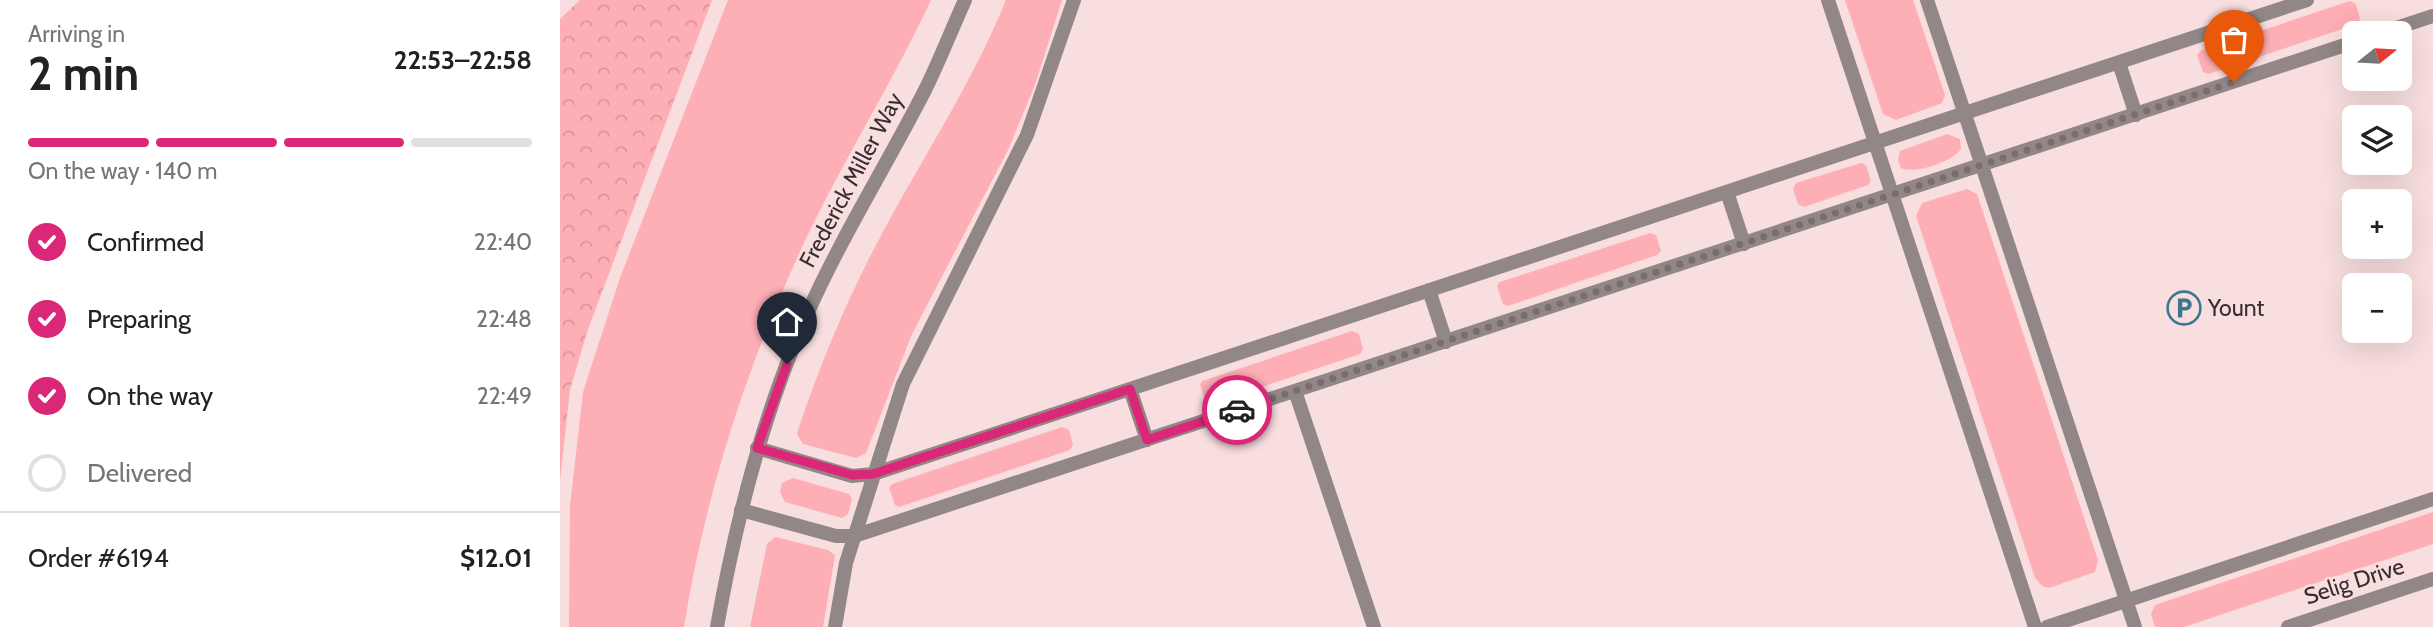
<!DOCTYPE html>
<meta charset="utf-8">
<style>
:root{--surface:#fff;--page:#f2f2f2;--text:#222;--muted:#767676;--line:#e0e0e0;--accent:#db2777}
body{margin:0;font-family:Cabin,sans-serif;background:var(--page);color:var(--text);height:100vh;display:flex;flex-direction:column;font-size:26px;white-space:nowrap}
*{box-sizing:border-box;margin:0}
p{font-size:23px;color:var(--muted)}
.icon{flex:none;width:38px;height:38px;fill:none;stroke:currentColor;stroke-width:2;stroke-linecap:round;stroke-linejoin:round}
.map{position:relative;flex:1;overflow:hidden}
.side{display:flex;flex-direction:column;background:var(--surface);width:560px}
.side>*{flex:none}
.needle{width:46px;rotate:72deg}
.fabs{position:absolute;left:1782px;top:21px;display:grid;gap:14px}
.fabs a{display:grid;place-items:center;width:70px;height:70px;border-radius:10px;background:var(--surface);box-shadow:0 7px 28px #0002;font-size:35px}
.pin{position:absolute;display:grid;place-items:center;width:60px;height:60px;color:#fff;margin:-72px -30px;border-radius:50% 50% 50% 0;rotate:-45deg;box-shadow:0 0 7px #0007}
.pin .icon{rotate:45deg}
.courier{position:absolute;display:grid;place-items:center;width:70px;height:70px;margin:-35px;border:5px solid #db2777;border-radius:50%;background:#fff;color:#222;box-shadow:0 2px 9px #0007}
.overview em{font-style:normal;font-weight:800}
.overview div{display:flex;flex-direction:column-reverse}
.overview{display:flex;align-items:center;justify-content:space-between;height:119px;padding:0 28px}
h1{font-size:46px;font-weight:800;line-height:52px}
.bar{display:grid;grid-template-columns:repeat(4,1fr);gap:10px 7px;align-content:center;height:84px;padding:0 28px}
.bar i{height:9px;border-radius:5px;background:var(--line)}
.bar .on{background:var(--accent)}
.bar p{grid-column:span 4}
.line{display:flex;align-items:center;gap:18px;padding:0 28px;border-top:2px solid var(--line)}
.line div{flex:1}
ol{padding:0 28px;list-style:none}
li{display:flex;align-items:center;gap:21px;height:77px}
li p{margin-inline-start:auto}
li .icon{padding:7px;border-radius:50%;background:var(--accent);color:#fff;stroke-width:4}
li:last-child{color:var(--muted)}
li i{width:38px;height:38px;border:4px solid var(--line);border-radius:50%}
main{display:flex;flex:1;min-height:0}
.map>svg:first-child{display:block}
.grass{fill:#feaeb5}
.park{fill:url(#park-crowns)}
.lines{fill:none;stroke-linecap:round;stroke-linejoin:round}
.service{stroke:#928787;stroke-width:14}
.minor{stroke:#928787;stroke-width:14}
.tertiary{stroke:#928787;stroke-width:14}
.done{stroke:#7b6c6d;stroke-width:7;stroke-dasharray:0 12.6}
.route{stroke:#db2777;stroke-width:9}
.labels{text-anchor:middle;dominant-baseline:central;stroke-width:5;stroke-linejoin:round;paint-order:stroke}
.street-label{font-size:23px;fill:#382e2f;stroke:#f8dedf}
.poi-label{font-size:23px;fill:#382e2f;stroke:#f8dedf;text-anchor:start}
</style>
<main>
<section class="side">
<div class="overview"><div><h1>2 min</h1><p>Arriving in</p></div><em>22:53–22:58</em></div>
<div class="bar"><i class="on"></i><i class="on"></i><i class="on"></i><i></i><p>On the way · 140 m</p></div>
<ol>
<li><svg class="icon" aria-label="check" viewBox="0 0 24 24"><path d="M5 12l5 5 9-10"/></svg>Confirmed<p>22:40</p></li>
<li><svg class="icon" aria-label="check" viewBox="0 0 24 24"><path d="M5 12l5 5 9-10"/></svg>Preparing<p>22:48</p></li>
<li><svg class="icon" aria-label="check" viewBox="0 0 24 24"><path d="M5 12l5 5 9-10"/></svg>On the way<p>22:49</p></li>
<li><i></i>Delivered</li>
</ol>
<div class="line" style="height:91px"><div>Order #6194</div><b>$12.01</b></div>
</section>
<div class="map">
<svg width="1873" height="627" viewBox="0 0 1873 627">
<defs>
<pattern id="park-crowns" width="20" height="18" patternUnits="userSpaceOnUse" patternTransform="scale(1.75)"><rect width="20" height="18" fill="#feaeb5"/><path d="M2 6a3 3 0 1 1 6 0M12 15a3 3 0 1 1 6 0" fill="none" stroke="#da969c"/></pattern>
</defs>
<rect width="100%" height="100%" fill="#f8dedf"/>
<path class="grass" d="M168 0H371C330 88 277 170 237 258 184 375 144 500 124 627H9L10 506 23 392 60 278Z
M446 0H502L475 85 448 150 352 334 306 453 296 458 243 444 237 434 239 427C260 365 285 304 316 245 359 163 411 86 446 0Z
M1285 0H1353L1385 95 1382 103 1336 120 1323 114Z
M1790 1 1796 4 1800 19 1797 24 1648 74 1643 72 1637 55 1640 51Z
M1387 134 1400 139 1401 149C1393 161 1355 175 1341 168L1338 160 1340 151Z
M1301 163 1306 165 1311 181 1308 185 1244 207 1238 204 1233 189 1236 183Z
M1407 189 1417 194 1538 560 1535 572 1489 588 1482 586 1475 578 1356 216 1362 203Z
M1090 233 1096 235 1101 251 1097 255 948 306 943 304 937 286 940 282Z
M792 331 799 334 803 349 800 354 651 404 646 402 640 385 642 381Z
M502 427 509 430 513 445 510 450 339 507 335 505 329 488 332 484Z
M233 478 289 494 292 499 288 514 282 518 225 502 220 492 222 483Z
M1873 512V544L1624 627H1595L1591 614 1595 605Z
M215 537 268 550 275 555 263 627H190L207 544Z"/>
<path class="park" d="M20 0H152L27 332 10 390 0 481V19Z"/>
<g class="lines">
<path class="service" d="M1268 0 1475 627
M1367 0 1575 627
M1821 33 1873 16
M1559 63 1576 115
M1167 192 1184 244
M869 290 886 342
M570 389 587 440
M735 391 814 627
M197 448 292 476 313 474 1747 0
M181 510 276 536H294L1794 42
M275 627 286 563 343 384 467 135 514 0
M1487 627 1873 499"/>
<path class="minor" d="M1728 627 1873 579"/>
<path class="tertiary" d="M157 627C176 519 203 413 248 312 282 236 326 166 364 92 379 62 391 31 405 0"/>
</g>
<g class="lines">
<path class="done" d="M677 410 1674 82"/>
<path class="route" d="M227 364 197 448 292 475 313 474 570 389 587 440 677 410"/>
</g>
<defs>
<symbol id="parking-ring" viewBox="-11 -11 22 22"><circle r="9.5" fill="#f8dedf" stroke="#3a788e" stroke-width="1.5"/><path d="M-3.5-5.5H1a3.5 3.5 0 0 1 0 7H-1V5.5H-3.5ZM-1-3.4V-.6H.8a1.4 1.4 0 0 0 0-2.8Z" fill="#3a788e"/></symbol>
</defs>
<g fill-rule="evenodd">
<use href="#parking-ring" x="1605" y="289" width="38" height="38"/>
</g>
<g class="labels">
<g class="street-label">
<text transform="translate(291 180) rotate(-62)">Frederick Miller Way</text>
<text transform="translate(1794 581) rotate(-18)">Selig Drive</text>
</g>
<g class="poi-label">
<text x="1648" y="308">Yount</text>
</g>
</g>
</svg>
<div class="fabs">
<a><svg class="needle" viewBox="-14 -14 28 28"><path d="M0-13l5 13h-10z" fill="#e53935"/><path d="M0 13l5-13h-10z" fill="#767676"/></svg></a>
<a><svg class="icon" aria-label="layers" viewBox="0 0 24 24"><path d="M12 4l9 5-9 5-9-5zM3 14l9 5 9-5"/></svg></a>
<a>+</a>
<a>−</a>
</div>
<div class="pin" style="left:1674px;top:82px;background:#ea580c"><svg class="icon" aria-label="bag" viewBox="0 0 24 24"><path d="M5 8h14l-1 12H6zM9 8a3 3 0 0 1 6 0"/></svg></div>
<div class="pin" style="left:227px;top:364px;background:#1f2937"><svg class="icon" aria-label="home" viewBox="0 0 24 24"><path d="M3 11l9-7 9 7M6 9v11h12V9"/></svg></div>
<div class="courier" style="left:677px;top:410px"><svg class="icon" aria-label="car" viewBox="0 0 24 24"><path d="M5 17H2v-5l4-1 3-4h7l3 4 3 1v5h-3M9 17h6M6 11h13"/><circle cx="7" cy="17" r="2"/><circle cx="17" cy="17" r="2"/></svg></div>
</div>
</main>
